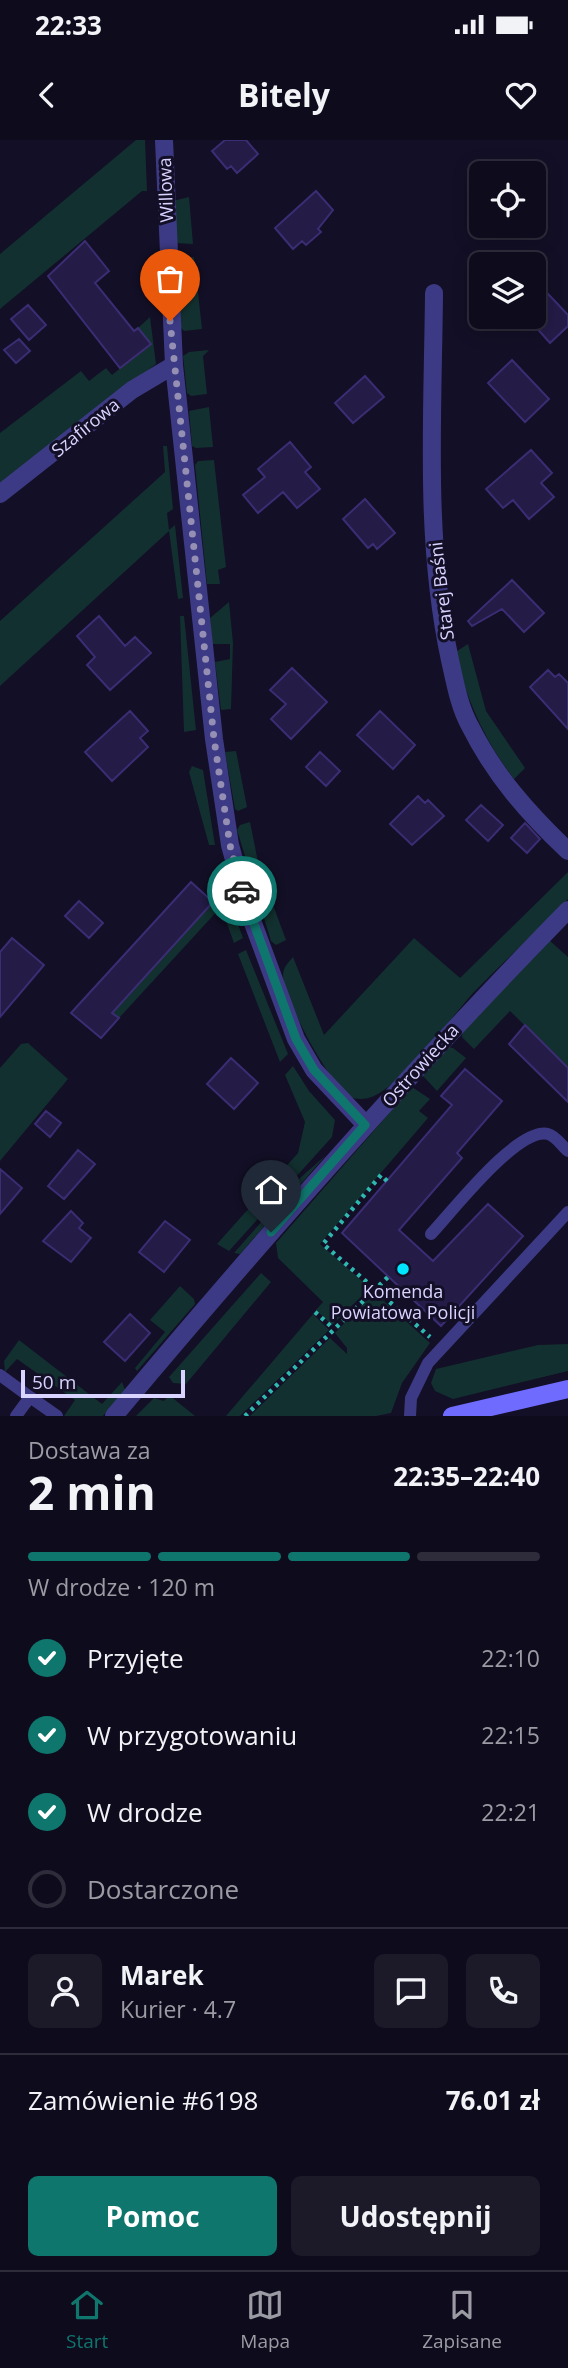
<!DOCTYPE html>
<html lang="pl">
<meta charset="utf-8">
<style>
:root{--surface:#0e0b1c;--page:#1c1929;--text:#f1f3f6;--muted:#9b9ba3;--line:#2e2b3b;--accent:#0f766e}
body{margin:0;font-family:"Open Sans",sans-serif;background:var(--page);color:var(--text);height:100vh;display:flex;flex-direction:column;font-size:26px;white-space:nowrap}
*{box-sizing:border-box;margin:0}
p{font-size:23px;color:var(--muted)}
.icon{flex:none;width:38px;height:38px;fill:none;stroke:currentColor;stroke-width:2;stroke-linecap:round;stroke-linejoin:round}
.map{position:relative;height:1276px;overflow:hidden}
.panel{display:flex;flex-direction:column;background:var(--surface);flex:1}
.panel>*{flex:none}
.controls{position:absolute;left:469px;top:21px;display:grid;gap:14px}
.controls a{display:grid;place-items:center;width:77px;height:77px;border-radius:10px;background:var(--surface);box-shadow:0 4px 18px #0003,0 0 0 2px var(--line);font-size:35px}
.scale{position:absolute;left:21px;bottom:18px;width:164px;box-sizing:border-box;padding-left:7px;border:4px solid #d9d4ff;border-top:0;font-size:19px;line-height:24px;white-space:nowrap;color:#d9d4ff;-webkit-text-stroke:5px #130f26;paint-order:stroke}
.pin{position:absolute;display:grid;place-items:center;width:60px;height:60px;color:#fff;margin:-72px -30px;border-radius:50% 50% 50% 0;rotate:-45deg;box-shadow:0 0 7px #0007}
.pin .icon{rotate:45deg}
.courier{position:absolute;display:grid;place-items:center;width:70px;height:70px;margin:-35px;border:5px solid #0f766e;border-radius:50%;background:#fff;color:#222;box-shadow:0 2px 9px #0007}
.summary em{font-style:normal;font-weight:700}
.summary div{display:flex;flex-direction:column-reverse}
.summary{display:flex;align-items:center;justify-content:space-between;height:119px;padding:0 28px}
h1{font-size:46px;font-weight:700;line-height:52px}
.bar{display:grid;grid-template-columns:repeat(4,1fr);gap:10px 7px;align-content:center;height:84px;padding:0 28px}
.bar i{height:9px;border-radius:5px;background:var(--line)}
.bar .on{background:var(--accent)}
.bar p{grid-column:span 4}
.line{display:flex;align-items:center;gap:18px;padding:0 28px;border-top:2px solid var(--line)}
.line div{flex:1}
.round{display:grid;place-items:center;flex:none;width:74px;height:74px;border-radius:10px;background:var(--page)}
ol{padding:0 28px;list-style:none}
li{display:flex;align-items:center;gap:21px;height:77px}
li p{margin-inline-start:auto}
li .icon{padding:7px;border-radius:50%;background:var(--accent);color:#fff;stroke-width:4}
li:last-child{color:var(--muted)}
li i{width:38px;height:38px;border:4px solid var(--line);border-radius:50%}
.cta{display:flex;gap:14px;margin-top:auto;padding:14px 28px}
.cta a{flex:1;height:80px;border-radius:10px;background:var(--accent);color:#fff;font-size:28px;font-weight:700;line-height:80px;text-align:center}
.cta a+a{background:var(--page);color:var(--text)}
.status{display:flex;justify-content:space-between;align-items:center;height:49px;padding:0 35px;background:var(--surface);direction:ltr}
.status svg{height:19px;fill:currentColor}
header{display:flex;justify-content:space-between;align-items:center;height:91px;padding:0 28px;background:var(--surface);font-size:32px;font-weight:700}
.menu{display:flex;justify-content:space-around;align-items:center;height:98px;border-top:2px solid var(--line);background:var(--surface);font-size:19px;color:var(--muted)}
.menu a{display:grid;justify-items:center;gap:4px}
.menu .on{color:var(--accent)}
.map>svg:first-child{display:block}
.green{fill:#12302f}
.building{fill:#241b47;stroke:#3b2d73;stroke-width:2}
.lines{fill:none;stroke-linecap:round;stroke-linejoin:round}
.path{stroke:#2fb8b0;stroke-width:4.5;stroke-dasharray:3.5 5;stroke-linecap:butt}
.lane{stroke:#3d3a85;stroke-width:12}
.street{stroke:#3d3a85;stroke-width:18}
.secondary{stroke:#6f6bff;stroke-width:18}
.done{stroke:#948fb3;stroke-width:7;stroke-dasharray:0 12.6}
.route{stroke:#0f766e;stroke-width:9}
.poi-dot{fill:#00e5ff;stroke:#130f26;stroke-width:2.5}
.labels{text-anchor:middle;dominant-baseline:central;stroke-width:6;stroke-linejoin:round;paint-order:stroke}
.street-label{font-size:18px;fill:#d9d4ff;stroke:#130f26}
.poi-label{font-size:18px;fill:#d9d4ff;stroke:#130f26}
</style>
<div class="status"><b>22:33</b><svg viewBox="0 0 49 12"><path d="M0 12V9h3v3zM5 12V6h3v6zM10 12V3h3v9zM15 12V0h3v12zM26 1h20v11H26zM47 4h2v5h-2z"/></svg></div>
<header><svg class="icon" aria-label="back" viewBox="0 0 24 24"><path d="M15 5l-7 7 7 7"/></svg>Bitely<svg class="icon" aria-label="heart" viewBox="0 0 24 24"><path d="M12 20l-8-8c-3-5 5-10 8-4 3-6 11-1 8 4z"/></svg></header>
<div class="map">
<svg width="568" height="1276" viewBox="0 0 568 1276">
<rect width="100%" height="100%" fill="#130f26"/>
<path class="green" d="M136 0H145L147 51H142L0 169V114Z
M189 57 193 104 175 103 173 61Z
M194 117 202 189 184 191 180 187 176 123 179 118Z
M150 177 156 224 0 346V293L81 231 89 241 106 228 112 235 150 204 138 188Z
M209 210 203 216 207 254 191 256 187 253 183 216 189 212Z
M209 267 213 307 196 308 192 306 189 271Z
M163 306H167L173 369 167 373 169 390 175 385 183 458 178 459 169 391 0 546V481L165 332Z
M214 320 226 427 218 430 220 444H207L195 325 198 321Z
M229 462 233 503 231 569 221 570 215 522 230 519V504H212L210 478Z
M180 476H184L196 590 184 592Z
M468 504 486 571 525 628 514 639C484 600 468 561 454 513Z
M236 611 247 667 238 671 235 669 225 612Z
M192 626 203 630 215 705H209L189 632Z
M250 682 259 727 286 800 276 805 271 801 237 690 240 685Z
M568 732V759C537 791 504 821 473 853 449 880 404 942 374 956 368 959 359 960 353 958 330 948 284 859 283 835 283 827 289 822 293 817L324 895 414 798 460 838Z
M223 743 243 798 234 803 221 767 119 878 112 873 212 762 208 758Z
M549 800 568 817V928L510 871 474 909 462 897 463 890Z
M246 810 288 914 280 922 238 814Z
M28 903 68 939 0 1021V928L21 904Z
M447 907 453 908 466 918 437 951 423 936Z
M293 926 309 951 335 980 332 997 229 1111 217 1104 298 1013 305 982 285 935Z
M412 947 430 959 419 971 428 978 320 1104 370 1148 332 1185 316 1170 323 1162 278 1118 276 1103Z
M326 1015 240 1114 234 1113 300 1038Z
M261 1133 271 1142 186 1244 173 1243 169 1237Z
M180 1146 194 1159 195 1164 137 1231 135 1228 165 1192 150 1180Z
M374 1152 430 1203 402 1243 391 1273 376 1276H250L330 1198 347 1214V1208L335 1193Z
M313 1174 329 1190 240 1276H226Z
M19 1200 102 1264 122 1242 125 1250 103 1276H64L75 1260 17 1219 5 1232 4 1221Z
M568 1204V1231L453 1259 435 1251 431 1243 436 1229 538 1205Z
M169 1255 195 1276H136L154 1258 164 1261Z"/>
<path class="building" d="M225 0H246L258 14 237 33 231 26 227 29 212 11Z
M316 51 333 70 318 89 321 92 306 105 302 101 293 109 275 88Z
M85 101 109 131 95 143 134 191 138 188 151 204 120 228 48 136Z
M534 139 568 175V186L550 203 534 185Z
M28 165 46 185 29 200 11 179Z
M19 199 30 211 16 223 4 210Z
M512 220 549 259 525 282 488 243Z
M365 236 384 257 353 283 335 263Z
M290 302 311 327 305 332 320 349 297 368 283 352 258 373 243 355 265 337 258 329Z
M531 310 552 333 541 343 554 357 529 379 513 360 503 368 486 349Z
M365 359 395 393 377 409 373 404 368 408 343 379Z
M512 440 544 473 524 492 502 469 472 486 468 481Z
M99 476 125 506 135 497 151 513 110 550 87 525 95 517 77 496Z
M292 528 327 562 291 599 271 579 286 564 270 550Z
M548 530 555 537 559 534 568 543V589L530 547Z
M130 571 148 591 140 598 148 607 112 641 85 612Z
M380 571 415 605 393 629 357 595Z
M320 612 340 631 326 646 306 627Z
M418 656 425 663 428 660 444 676 412 705 390 684Z
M481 665 503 685 488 701 466 680Z
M525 683 540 699 527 713 511 698Z
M191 742 213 762 112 873 119 878 101 898 71 873Z
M79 761 103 783 89 798 65 776Z
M12 798 44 825 0 877V812Z
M525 885 568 928V962L509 904Z
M231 918 258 943 234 969 207 944Z
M465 929 502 961 457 1013 462 1018 399 1090 433 1121 488 1064 523 1096 441 1186 342 1093 452 965 441 956Z
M46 971 61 983 50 997 35 984Z
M78 1010 95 1024 64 1059 48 1046Z
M0 1029 22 1048 0 1074Z
M71 1071 83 1083 79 1088 91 1098 71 1122 43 1101Z
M165 1081 190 1100 164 1132 139 1112Z
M130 1174 150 1193 125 1221 104 1202Z"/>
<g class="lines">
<path class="path" d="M387 1041 381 1035 323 1104 430 1197
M315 1172 334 1189
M245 1276 388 1137"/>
<path class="lane" d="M431 1094C452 1072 517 987 548 994 556 996 562 1006 568 1011
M0 1235 30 1257 16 1276
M30 1257 57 1276
M410 1276 411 1258 428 1223 568 1072"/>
<path class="street" d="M164 0 174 225 214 599 230 705 247 767 296 899 314 930 365 984
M434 153C433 274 424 400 450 520 455 542 459 566 470 586 495 636 528 673 568 711
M0 354 132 250 174 225
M114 1276C260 1102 409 932 568 770"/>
<path class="secondary" d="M452 1276 568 1249"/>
</g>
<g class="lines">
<path class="done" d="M170 181 214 599 230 705 242 751"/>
<path class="route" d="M242 751 296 899 314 930 365 985 271 1092"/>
</g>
<circle class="poi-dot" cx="403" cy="1129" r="7"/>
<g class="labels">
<g class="street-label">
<text transform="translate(165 50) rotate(-92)">Willowa</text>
<text transform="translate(85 287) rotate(-39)">Szafirowa</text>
<text transform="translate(441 451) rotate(-97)">Starej Baśni</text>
<text transform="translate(420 925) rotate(-48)">Ostrowiecka</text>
</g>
<g class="poi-label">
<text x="403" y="1151">Komenda<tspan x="403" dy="21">Powiatowa Policji</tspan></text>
</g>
</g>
</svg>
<div class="controls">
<a><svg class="icon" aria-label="locate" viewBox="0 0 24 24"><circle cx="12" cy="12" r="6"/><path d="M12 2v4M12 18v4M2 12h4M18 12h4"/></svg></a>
<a><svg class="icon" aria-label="layers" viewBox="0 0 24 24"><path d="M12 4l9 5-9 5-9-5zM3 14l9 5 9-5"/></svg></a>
</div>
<div class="scale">50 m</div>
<div class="pin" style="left:170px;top:181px;background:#ea580c"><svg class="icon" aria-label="bag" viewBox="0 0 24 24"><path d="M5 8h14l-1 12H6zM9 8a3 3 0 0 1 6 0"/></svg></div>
<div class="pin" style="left:271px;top:1092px;background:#1f2937"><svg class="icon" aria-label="home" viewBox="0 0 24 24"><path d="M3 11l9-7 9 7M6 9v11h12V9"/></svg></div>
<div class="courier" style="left:242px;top:751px"><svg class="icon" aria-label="car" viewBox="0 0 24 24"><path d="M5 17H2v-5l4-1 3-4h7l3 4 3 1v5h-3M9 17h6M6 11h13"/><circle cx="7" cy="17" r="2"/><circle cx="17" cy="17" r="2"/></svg></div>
</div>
<section class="panel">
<div class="summary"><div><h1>2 min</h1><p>Dostawa za</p></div><em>22:35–22:40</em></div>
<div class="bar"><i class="on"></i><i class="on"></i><i class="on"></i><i></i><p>W drodze · 120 m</p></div>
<ol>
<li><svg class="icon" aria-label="check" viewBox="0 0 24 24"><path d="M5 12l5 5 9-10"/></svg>Przyjęte<p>22:10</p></li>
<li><svg class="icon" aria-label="check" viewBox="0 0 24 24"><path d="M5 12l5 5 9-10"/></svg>W przygotowaniu<p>22:15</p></li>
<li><svg class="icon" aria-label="check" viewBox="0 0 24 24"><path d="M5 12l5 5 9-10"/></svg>W drodze<p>22:21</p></li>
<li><i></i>Dostarczone</li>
</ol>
<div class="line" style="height:126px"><a class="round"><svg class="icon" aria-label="person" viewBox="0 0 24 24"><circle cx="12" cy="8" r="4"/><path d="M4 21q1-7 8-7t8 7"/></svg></a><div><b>Marek</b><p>Kurier · 4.7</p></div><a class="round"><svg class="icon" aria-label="chat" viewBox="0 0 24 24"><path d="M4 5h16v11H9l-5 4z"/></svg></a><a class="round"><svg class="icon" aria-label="phone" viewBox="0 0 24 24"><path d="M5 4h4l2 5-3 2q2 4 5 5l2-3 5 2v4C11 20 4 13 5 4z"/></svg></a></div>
<div class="line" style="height:91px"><div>Zamówienie #6198</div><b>76.01 zł</b></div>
<div class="cta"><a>Pomoc</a><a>Udostępnij</a></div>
</section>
<nav class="menu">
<a class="on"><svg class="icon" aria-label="home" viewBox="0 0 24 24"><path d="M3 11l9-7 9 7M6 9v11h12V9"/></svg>Start</a>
<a><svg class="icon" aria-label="map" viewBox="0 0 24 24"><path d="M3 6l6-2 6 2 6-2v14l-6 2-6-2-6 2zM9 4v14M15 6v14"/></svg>Mapa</a>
<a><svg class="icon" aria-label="saved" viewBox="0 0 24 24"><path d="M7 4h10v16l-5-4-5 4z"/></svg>Zapisane</a>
</nav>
